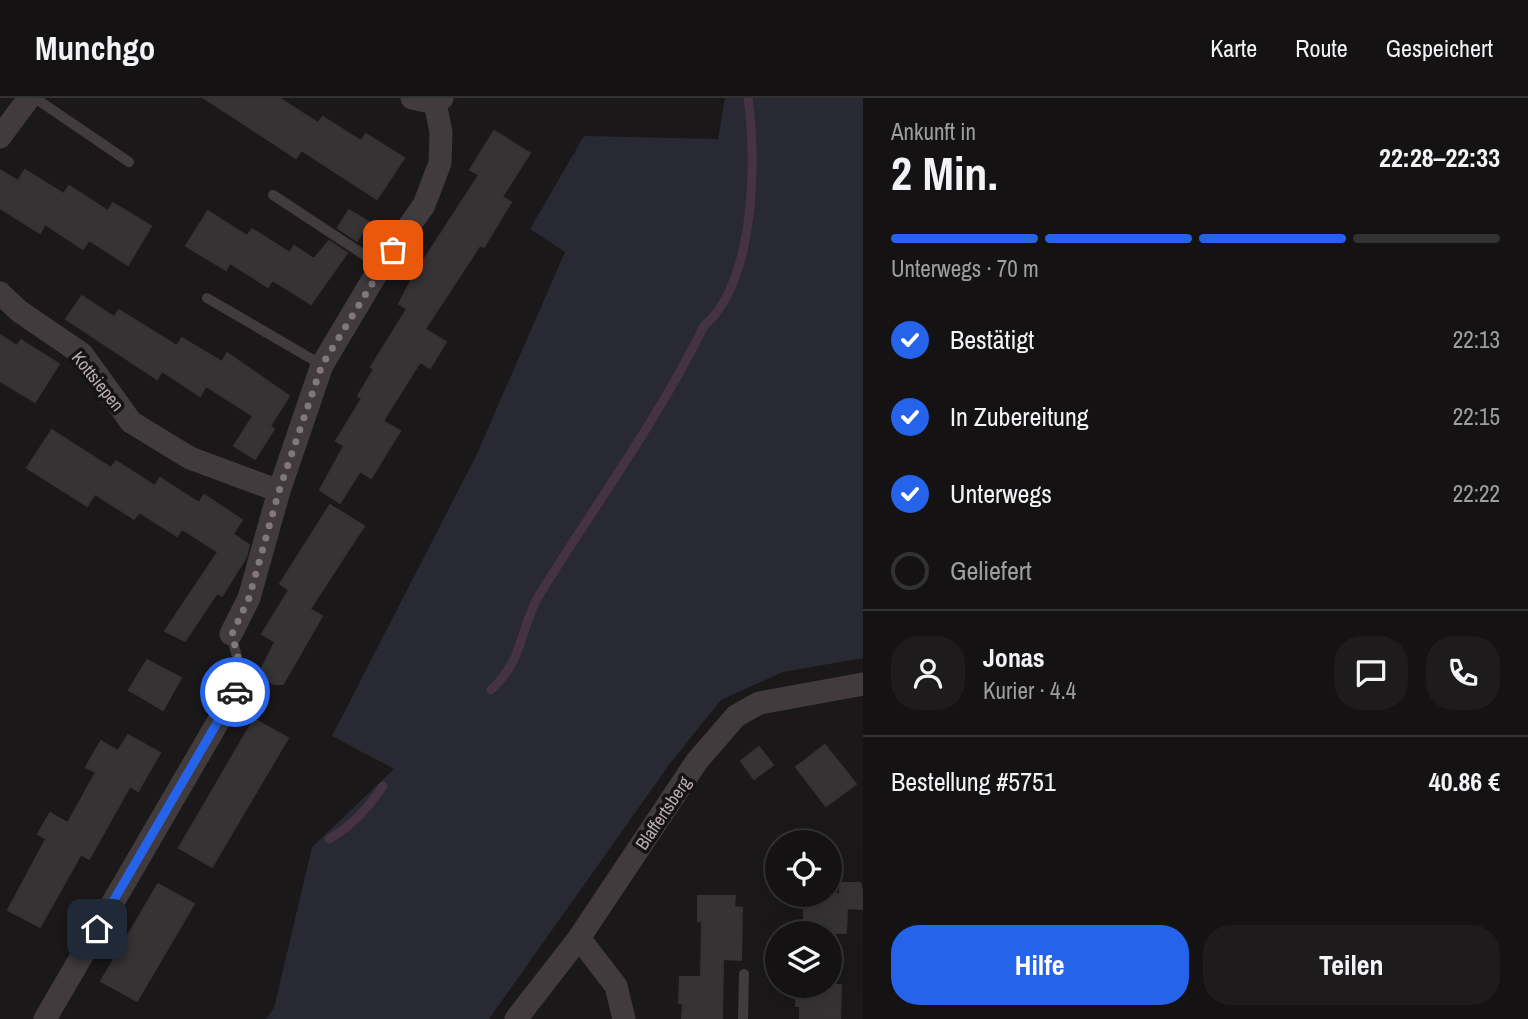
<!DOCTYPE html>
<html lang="de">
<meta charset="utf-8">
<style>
:root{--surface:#141212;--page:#1d1b1b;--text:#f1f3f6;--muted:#9d9e9f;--line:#333232;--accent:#2563eb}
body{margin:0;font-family:"Archivo Narrow",sans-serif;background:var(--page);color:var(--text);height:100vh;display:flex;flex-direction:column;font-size:26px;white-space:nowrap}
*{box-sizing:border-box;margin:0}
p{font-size:23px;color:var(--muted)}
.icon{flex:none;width:38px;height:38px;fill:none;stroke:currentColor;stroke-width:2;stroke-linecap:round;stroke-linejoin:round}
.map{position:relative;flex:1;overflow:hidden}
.panel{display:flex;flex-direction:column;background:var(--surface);width:665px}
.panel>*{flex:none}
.buttons{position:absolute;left:765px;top:732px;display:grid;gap:14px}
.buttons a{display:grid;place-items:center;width:77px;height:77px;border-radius:50%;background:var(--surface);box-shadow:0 7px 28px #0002,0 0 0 2px var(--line);font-size:35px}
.pin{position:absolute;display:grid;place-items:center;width:60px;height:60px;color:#fff;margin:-30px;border-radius:14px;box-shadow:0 4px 10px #0006}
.courier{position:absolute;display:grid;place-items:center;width:70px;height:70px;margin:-35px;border:5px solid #2563eb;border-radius:50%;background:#fff;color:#222;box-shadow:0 2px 9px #0007}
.overview em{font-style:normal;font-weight:700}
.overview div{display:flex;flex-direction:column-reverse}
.overview{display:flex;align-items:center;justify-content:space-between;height:119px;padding:0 28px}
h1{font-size:46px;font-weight:700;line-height:52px}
.bar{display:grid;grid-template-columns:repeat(4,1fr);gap:10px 7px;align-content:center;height:84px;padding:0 28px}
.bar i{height:9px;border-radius:5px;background:var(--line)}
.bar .on{background:var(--accent)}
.bar p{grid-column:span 4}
.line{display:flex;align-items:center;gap:18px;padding:0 28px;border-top:2px solid var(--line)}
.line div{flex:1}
.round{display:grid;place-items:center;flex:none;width:74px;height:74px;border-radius:28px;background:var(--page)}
ol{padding:0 28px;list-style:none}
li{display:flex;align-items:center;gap:21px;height:77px}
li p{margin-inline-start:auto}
li .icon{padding:7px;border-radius:50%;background:var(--accent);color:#fff;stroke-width:4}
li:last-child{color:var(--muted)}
li i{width:38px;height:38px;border:4px solid var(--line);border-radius:50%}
.primary-button{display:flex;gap:14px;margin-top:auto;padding:14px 28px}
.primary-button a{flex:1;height:80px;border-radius:28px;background:var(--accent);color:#fff;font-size:28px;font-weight:700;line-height:80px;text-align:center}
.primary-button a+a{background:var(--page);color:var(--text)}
header{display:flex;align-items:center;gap:42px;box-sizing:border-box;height:98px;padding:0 35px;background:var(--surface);border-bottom:2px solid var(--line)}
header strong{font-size:33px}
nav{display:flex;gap:38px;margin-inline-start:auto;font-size:24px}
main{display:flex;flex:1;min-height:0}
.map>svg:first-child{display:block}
.green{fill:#282932}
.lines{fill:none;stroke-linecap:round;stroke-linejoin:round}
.stream{stroke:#453342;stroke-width:9}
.building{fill:#363334;stroke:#363233;stroke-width:2}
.lane{stroke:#413b3d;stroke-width:10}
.street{stroke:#413b3d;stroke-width:23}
.done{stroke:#81777d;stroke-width:7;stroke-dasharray:0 12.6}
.route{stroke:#2563eb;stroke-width:9}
.labels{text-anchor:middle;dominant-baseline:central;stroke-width:7;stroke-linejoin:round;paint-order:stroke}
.street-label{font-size:18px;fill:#b9aab3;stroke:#151313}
</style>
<header>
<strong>Munchgo</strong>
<nav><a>Karte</a><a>Route</a><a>Gespeichert</a></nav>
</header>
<main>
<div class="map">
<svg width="863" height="921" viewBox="0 0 863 921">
<rect width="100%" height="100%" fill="#1a1818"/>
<path class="green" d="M725 0H863V560L783 574 721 602 671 664 489 921H266L274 910 312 749 394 671 332 638 476 358 565 154 530 131 584 38 718 41Z"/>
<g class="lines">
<path class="stream" d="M491 592C525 561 519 529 541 494 596 406 658 321 704 228 755 184 757 63 748 0
M329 741C352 728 369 709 383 688"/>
</g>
<path class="building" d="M204 0H279L318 25 323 19 361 43 366 36 404 60 377 101 301 52 296 60Z
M494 33 530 55 502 99 511 104 484 149 480 147 425 231 446 244 430 270 420 264 383 323 400 333 371 380 360 373 340 405 320 392 344 348 336 343 362 300 358 298 374 271 371 269 407 211 399 206 414 177 479 77 470 72Z
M0 72 18 83 25 72 64 96 69 88 108 113 113 105 151 128 128 167 89 142 83 151 45 126 40 135 0 110Z
M349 112 369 124 357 143 338 130Z
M208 113 247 138 252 131 290 155 294 148 314 161 329 143 347 155 311 206 272 182 268 189 230 165 226 172 186 148Z
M82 198 114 219 119 212 177 248 182 240 222 264 227 255 289 298 270 328 266 325 274 331 255 361 234 348 253 318 206 288 200 298 162 273 157 281 66 221Z
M0 237 17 248 21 242 59 266 35 304 0 283Z
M52 332 111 370 116 363 155 388 160 380 199 405 204 397 242 422 233 436 249 447 246 459 222 498 217 495 185 543 165 533 218 454 182 431 177 438 139 414 134 421 95 396 87 408 27 370Z
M330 407 364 428 310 511 322 518 283 586H274L258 578 275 544 262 536 289 492 280 486Z
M147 562 181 580 163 612 129 592Z
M254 621 288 640 212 769 179 750Z
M128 637 160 655 138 693 130 688 89 761 81 756 40 829 8 812 46 741 38 736 50 715 68 725 96 674 86 669 101 643 118 653Z
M825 647 856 686 826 708 796 669Z
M759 649 773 667 754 681 741 663Z
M840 785H860L863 795V811L847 810 846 835H804V796H840Z
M158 786 194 806 137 903 101 883Z
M698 798H735L734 809 742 810 741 862 723 861 722 921 682 920 683 906 679 905 680 879H701L702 823H698Z
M797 887H841L840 921H800V908H796Z"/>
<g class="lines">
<path class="lane" d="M35 0 129 64
M273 97 381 168
M207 200 322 267
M231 536 243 581
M743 921 744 876"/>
<path class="street" d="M412 0 435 5
M0 39 29 0
M0 195 19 213 82 256 131 324 190 360 279 393
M231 536 249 500 279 393 322 267 381 168 424 107 440 65 441 34 435 5 442 0
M579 840 616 888 624 921
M45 921 243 581
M516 921 579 840 697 663 736 618 759 605 863 586"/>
</g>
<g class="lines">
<path class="done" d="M235 594 243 581 232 536 249 500 279 393 322 267 393 152"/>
<path class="route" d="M97 831 235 594"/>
</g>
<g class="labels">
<g class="street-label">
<text transform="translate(98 283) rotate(51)">Kottsiepen</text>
<text transform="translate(663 715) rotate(-56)">Blaffertsberg</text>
</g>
</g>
</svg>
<div class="buttons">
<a><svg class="icon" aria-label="locate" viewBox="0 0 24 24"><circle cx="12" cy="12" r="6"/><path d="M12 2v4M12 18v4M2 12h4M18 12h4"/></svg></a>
<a><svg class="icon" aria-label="layers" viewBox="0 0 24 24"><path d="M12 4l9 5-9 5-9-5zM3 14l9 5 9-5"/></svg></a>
</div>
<div class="pin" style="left:393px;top:152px;background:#ea580c"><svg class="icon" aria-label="bag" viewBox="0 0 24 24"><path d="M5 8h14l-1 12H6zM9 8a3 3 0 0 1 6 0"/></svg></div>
<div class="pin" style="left:97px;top:831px;background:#1f2937"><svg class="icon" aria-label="home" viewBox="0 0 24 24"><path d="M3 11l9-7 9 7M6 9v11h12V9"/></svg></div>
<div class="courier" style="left:235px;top:594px"><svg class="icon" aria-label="car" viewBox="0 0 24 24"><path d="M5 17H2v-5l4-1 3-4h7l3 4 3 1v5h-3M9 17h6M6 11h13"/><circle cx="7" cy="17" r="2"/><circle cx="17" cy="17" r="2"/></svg></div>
</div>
<section class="panel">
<div class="overview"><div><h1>2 Min.</h1><p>Ankunft in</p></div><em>22:28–22:33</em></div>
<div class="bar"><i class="on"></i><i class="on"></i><i class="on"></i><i></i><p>Unterwegs · 70 m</p></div>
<ol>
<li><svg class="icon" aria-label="check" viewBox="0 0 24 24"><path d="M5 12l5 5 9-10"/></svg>Bestätigt<p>22:13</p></li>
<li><svg class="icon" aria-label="check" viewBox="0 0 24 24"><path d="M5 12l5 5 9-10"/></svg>In Zubereitung<p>22:15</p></li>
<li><svg class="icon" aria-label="check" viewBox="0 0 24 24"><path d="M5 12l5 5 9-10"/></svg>Unterwegs<p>22:22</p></li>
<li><i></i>Geliefert</li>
</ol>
<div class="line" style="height:126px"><a class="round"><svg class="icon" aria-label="person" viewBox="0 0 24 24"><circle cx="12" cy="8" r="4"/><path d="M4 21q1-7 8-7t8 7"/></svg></a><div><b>Jonas</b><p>Kurier · 4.4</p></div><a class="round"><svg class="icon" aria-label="chat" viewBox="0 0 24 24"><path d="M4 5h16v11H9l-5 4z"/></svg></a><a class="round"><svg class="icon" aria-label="phone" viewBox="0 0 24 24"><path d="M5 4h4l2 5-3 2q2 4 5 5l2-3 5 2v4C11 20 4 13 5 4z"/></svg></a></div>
<div class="line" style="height:91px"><div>Bestellung #5751</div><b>40.86 €</b></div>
<div class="primary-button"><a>Hilfe</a><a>Teilen</a></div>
</section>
</main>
